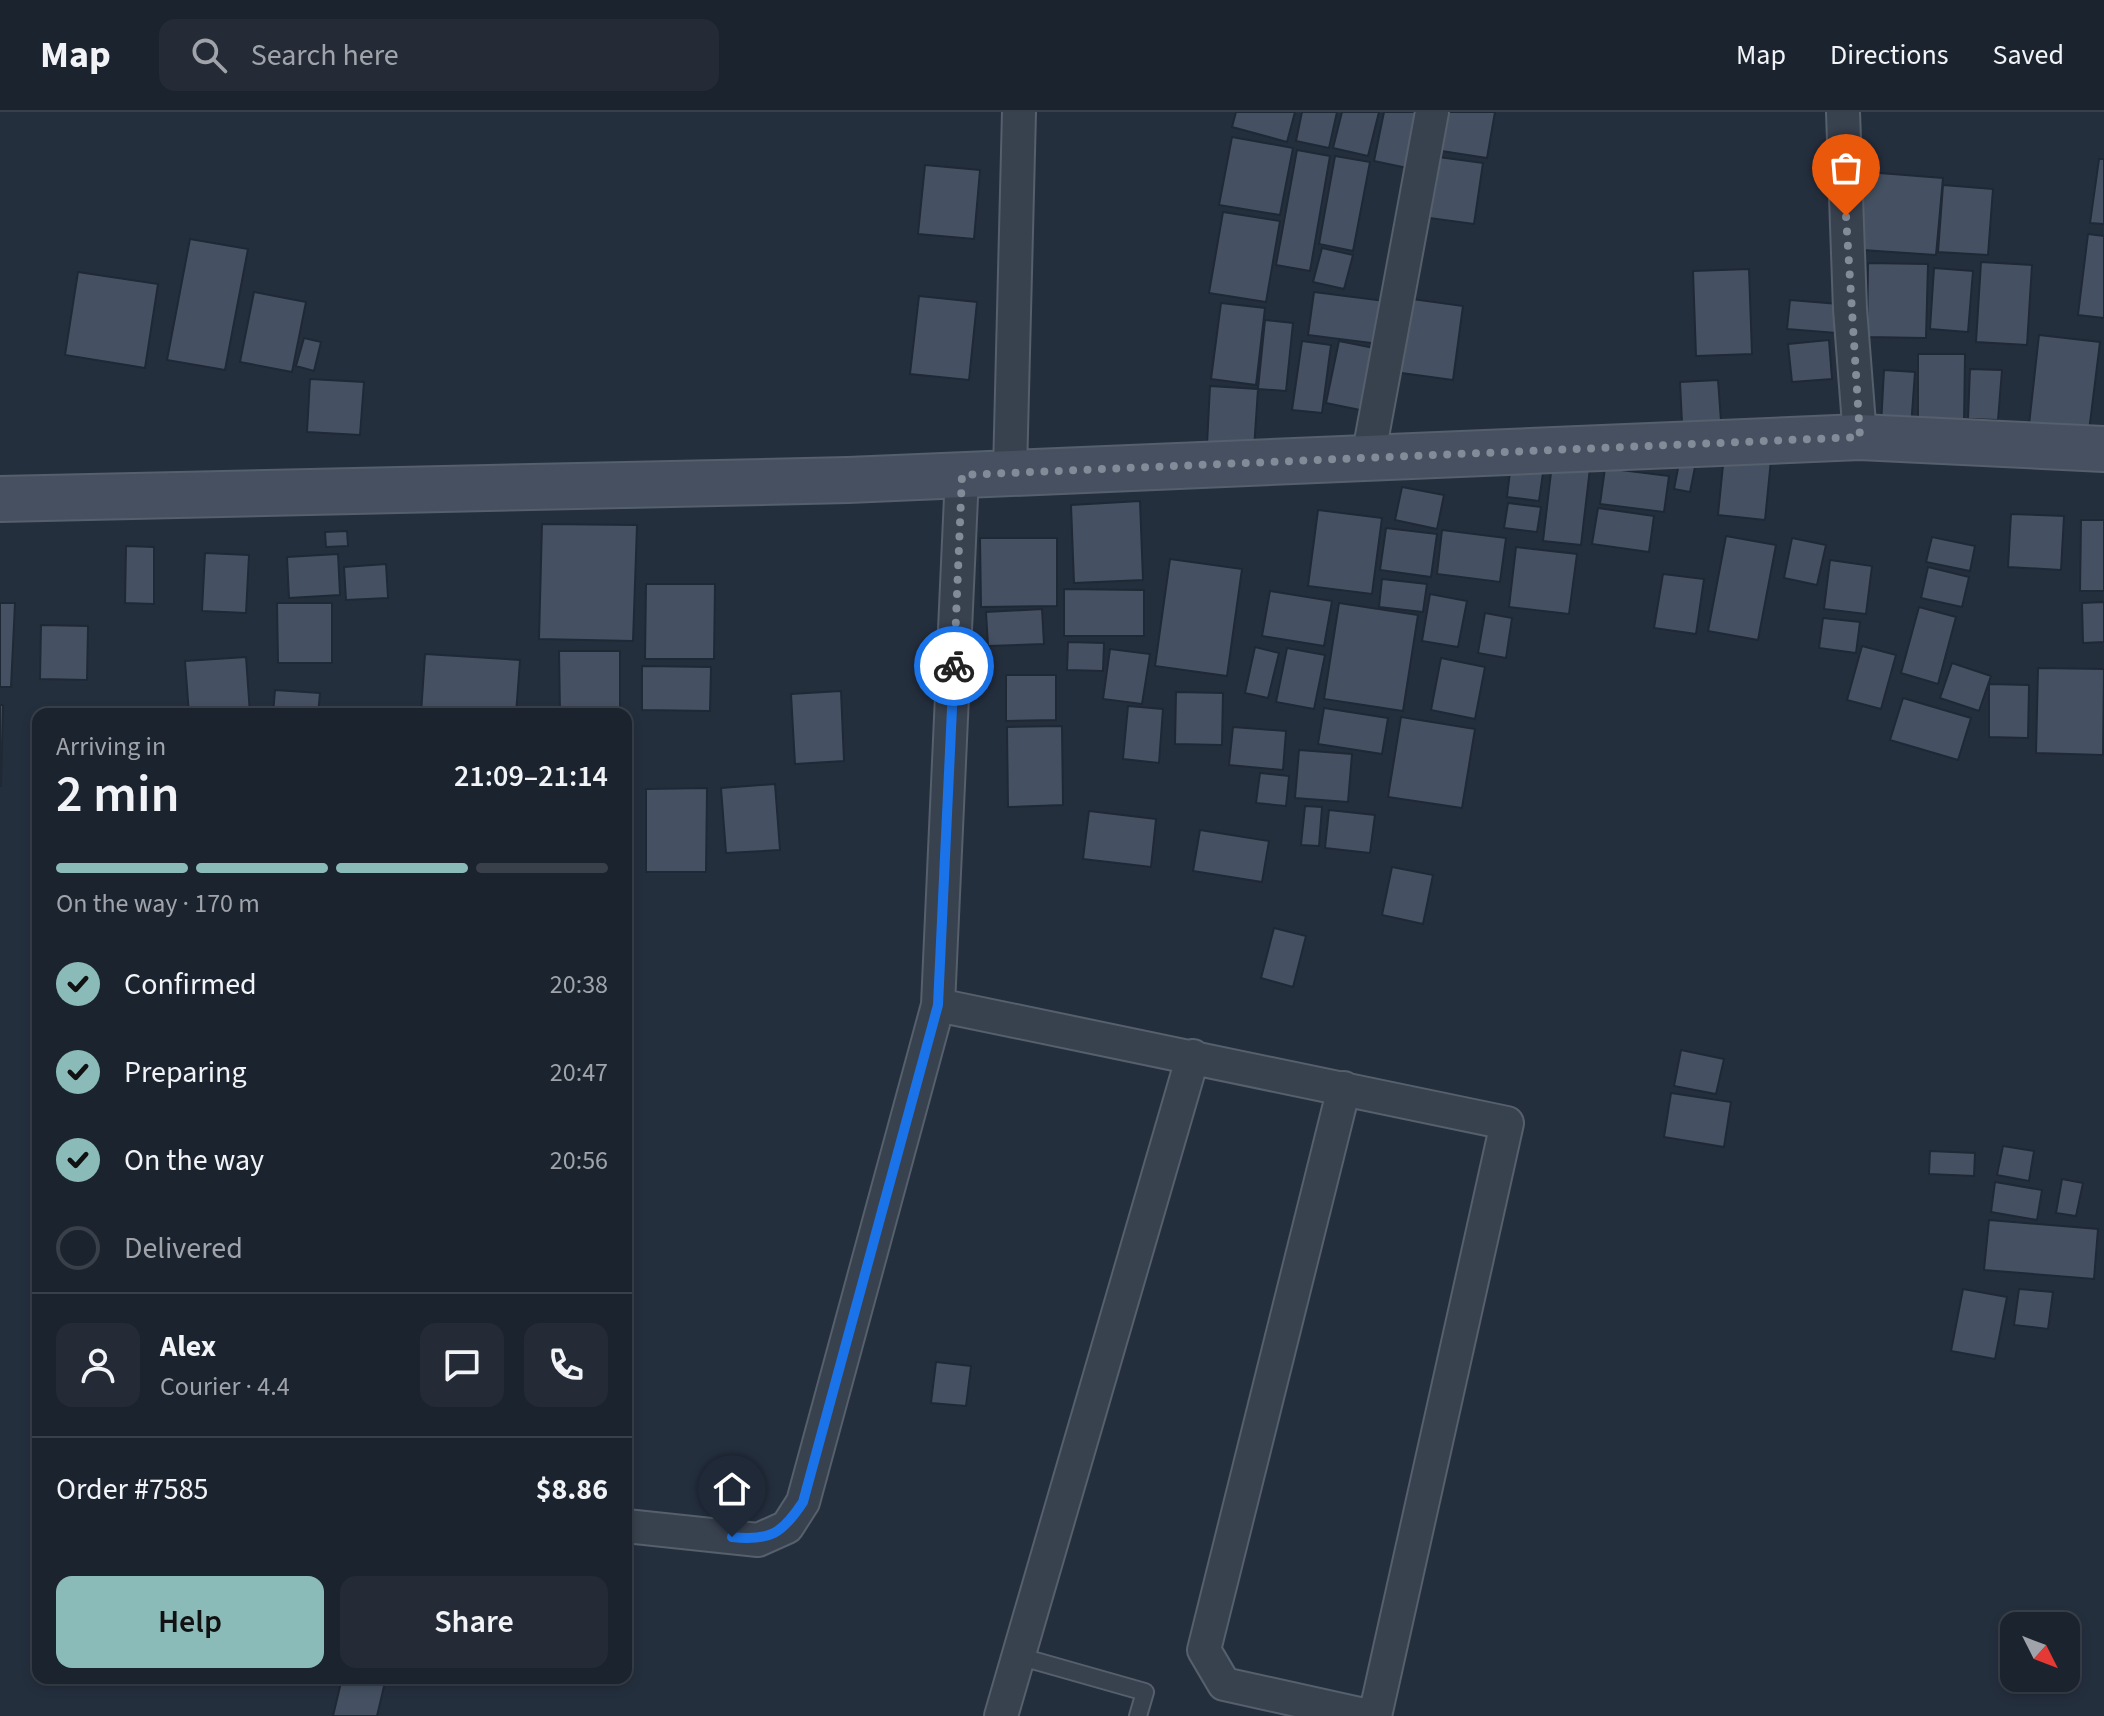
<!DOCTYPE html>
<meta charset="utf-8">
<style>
:root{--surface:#1b232e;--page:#242b36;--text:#f1f3f6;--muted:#a0a4aa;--line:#39404a;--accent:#8bbbb9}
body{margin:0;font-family:"Source Sans 3",sans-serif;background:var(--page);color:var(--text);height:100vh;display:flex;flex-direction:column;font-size:30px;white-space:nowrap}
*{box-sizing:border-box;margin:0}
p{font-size:26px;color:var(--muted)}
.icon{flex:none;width:44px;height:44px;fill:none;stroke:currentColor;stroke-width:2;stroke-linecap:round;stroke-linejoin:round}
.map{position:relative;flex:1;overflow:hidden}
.sheet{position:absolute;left:32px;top:596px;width:600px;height:976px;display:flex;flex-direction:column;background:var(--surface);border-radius:16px;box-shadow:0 4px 12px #0003,0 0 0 2px var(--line)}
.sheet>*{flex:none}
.needle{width:52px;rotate:132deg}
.controls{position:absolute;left:2000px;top:1500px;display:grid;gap:16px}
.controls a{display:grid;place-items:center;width:80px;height:80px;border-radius:16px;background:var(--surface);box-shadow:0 4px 12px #0003,0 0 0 2px var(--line);font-size:40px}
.pin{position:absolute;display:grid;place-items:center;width:68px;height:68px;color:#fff;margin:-82px -34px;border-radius:50% 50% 50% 0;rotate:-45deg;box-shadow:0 0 8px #0007}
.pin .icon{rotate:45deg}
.courier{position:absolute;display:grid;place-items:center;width:80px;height:80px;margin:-40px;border:6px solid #1a73e8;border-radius:50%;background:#fff;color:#222;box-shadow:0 2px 10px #0007}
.head em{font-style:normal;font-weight:600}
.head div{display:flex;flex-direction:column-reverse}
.head{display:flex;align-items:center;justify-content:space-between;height:136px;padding:0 24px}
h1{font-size:52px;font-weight:600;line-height:60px}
.bar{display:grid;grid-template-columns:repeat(4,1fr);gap:12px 8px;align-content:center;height:96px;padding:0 24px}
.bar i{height:10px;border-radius:6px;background:var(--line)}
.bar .selected{background:var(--accent)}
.bar p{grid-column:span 4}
.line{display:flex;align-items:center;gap:20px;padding:0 24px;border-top:2px solid var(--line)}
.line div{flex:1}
.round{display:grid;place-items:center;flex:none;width:84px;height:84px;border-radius:16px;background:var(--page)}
ol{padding:0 24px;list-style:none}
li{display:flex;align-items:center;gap:24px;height:88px}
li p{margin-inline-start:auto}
li .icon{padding:8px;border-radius:50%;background:var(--accent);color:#111;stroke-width:4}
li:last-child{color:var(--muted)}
li i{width:44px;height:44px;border:4px solid var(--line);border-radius:50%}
.primary-button{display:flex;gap:16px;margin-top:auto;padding:16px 24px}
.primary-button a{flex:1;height:92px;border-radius:16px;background:var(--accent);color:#111;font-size:32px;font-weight:600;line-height:92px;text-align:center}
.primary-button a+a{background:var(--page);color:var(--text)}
header{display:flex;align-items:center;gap:48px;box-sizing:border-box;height:112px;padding:0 40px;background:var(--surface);border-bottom:2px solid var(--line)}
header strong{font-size:38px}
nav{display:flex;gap:44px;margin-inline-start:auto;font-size:28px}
.search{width:560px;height:72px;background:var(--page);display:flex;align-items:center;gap:20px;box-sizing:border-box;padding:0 28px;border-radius:16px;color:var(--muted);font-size:30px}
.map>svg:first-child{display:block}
.building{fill:#455162;stroke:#1f2835;stroke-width:2}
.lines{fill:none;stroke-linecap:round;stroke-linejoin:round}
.service-casing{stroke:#565f6c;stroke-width:20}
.minor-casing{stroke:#565f6c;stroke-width:36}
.secondary-casing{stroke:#565f6c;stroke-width:48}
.service{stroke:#38414e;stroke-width:16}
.minor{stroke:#38414e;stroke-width:32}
.secondary{stroke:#465061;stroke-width:44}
.done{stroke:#828b98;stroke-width:8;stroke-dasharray:0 14.4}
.route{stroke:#1a73e8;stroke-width:10}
</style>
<header>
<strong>Map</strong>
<div class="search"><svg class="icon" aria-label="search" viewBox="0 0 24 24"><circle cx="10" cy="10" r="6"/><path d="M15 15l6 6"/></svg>Search here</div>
<nav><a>Map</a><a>Directions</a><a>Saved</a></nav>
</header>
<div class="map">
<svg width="2104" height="1604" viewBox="0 0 2104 1604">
<rect width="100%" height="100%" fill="#242f3e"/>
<path class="building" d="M1236 0H1295L1287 30 1232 15Z
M1302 0H1337L1329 36 1296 29Z
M1342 0H1379L1368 44 1333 36Z
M1384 0H1420L1412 57 1374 49Z
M1441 0H1495L1487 46 1435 38Z
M1232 25 1293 36 1280 103 1219 93Z
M1297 38 1330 44 1310 159 1276 153Z
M1335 44 1370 50 1353 139 1319 132Z
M1431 44 1483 51 1474 112 1422 105Z
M2099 47H2104V112L2090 111Z
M925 53 980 58 974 127 918 122Z
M1854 59 1943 66 1936 143 1848 137Z
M1943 73 1993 77 1988 143 1938 140Z
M1223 100 1280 109 1266 190 1209 181Z
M2088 122 2104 124V206L2078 203Z
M190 127 248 137 225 258 167 248Z
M1322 136 1353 143 1344 177 1313 170Z
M1981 150 2032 153 2027 233 1976 230Z
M1868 151 1928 152 1926 226 1867 225Z
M1934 156 1973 159 1968 220 1930 217Z
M1749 157 1752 242 1696 244 1693 159Z
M78 160 158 172 145 256 65 243Z
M254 180 306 190 292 260 240 250Z
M1314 180 1385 189 1379 232 1308 223Z
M919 184 977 190 969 268 910 262Z
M1405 186 1463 194 1453 268 1394 260Z
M1790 188 1839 192 1837 221 1787 217Z
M1221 191 1265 196 1256 273 1211 267Z
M1265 208 1293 211 1286 279 1258 277Z
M2039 223 2100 230 2089 319 2029 313Z
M304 226 321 230 314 259 296 254Z
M1829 228 1832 267 1792 270 1788 232Z
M1302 229 1331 233 1322 301 1292 298Z
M1339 229 1379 237 1365 299 1326 291Z
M1918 242H1965L1964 312H1918Z
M1970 257 2002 258 1998 308 1968 307Z
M1884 258 1915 260 1911 315 1881 313Z
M310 267 364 270 360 323 307 320Z
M1718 268 1721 309 1682 311 1680 270Z
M1210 274 1258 277 1254 337 1207 333Z
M1725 333 1772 338 1765 408 1718 403Z
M1680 346 1696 350 1690 380 1674 377Z
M1511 351 1544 354 1539 389 1507 385Z
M1552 352 1590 356 1581 433 1543 429Z
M1605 356 1669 364 1664 400 1600 392Z
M1402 375 1444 383 1437 417 1395 408Z
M1140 389 1143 468 1074 471 1071 393Z
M1508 391 1541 395 1537 420 1504 416Z
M1598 396 1654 404 1649 440 1592 432Z
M1318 398 1382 406 1372 482 1308 474Z
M2011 402 2064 404 2061 458 2008 455Z
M2081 408H2104V479H2080Z
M542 412 637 413 633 529 539 527Z
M1386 416 1437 422 1431 465 1380 458Z
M1442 418 1506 426 1500 470 1437 462Z
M347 419 348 434 326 435 325 420Z
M1726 424 1776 433 1758 528 1708 519Z
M1932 425 1975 434 1970 459 1926 450Z
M980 426H1057V494L981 495Z
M1792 426 1826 433 1817 473 1784 466Z
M126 434 154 435V492L125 491Z
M1516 435 1577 442 1569 502 1509 495Z
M205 441 249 443 246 501 202 499Z
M338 442 340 483 289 486 287 445Z
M1170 447 1242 457 1227 564 1155 554Z
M1830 448 1872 454 1866 502 1824 497Z
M386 452 388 486 346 488 344 455Z
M1928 455 1969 465 1962 495 1921 486Z
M1663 462 1704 467 1696 522 1654 516Z
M1382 467 1427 472 1423 500 1379 495Z
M646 472H715L714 547H645Z
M1064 477 1144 478V524H1064Z
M1270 479 1332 489 1324 534 1262 524Z
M1430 482 1467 489 1458 535 1422 529Z
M2104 490V530L2083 531 2082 491Z
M0 491H15L11 575H0Z
M277 491H332V551H278Z
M1339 491 1418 503 1403 599 1324 587Z
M1919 495 1956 505 1938 572 1901 561Z
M1042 497 1044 532 988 534 986 500Z
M1485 501 1512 506 1506 546 1478 541Z
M1823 506 1860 510 1856 541 1819 536Z
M41 513 88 514 87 568 40 567Z
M1068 530 1104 531 1103 559 1067 558Z
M1862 534 1896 543 1881 597 1847 588Z
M1255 535 1279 541 1268 586 1245 581Z
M1287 536 1325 543 1314 597 1276 590Z
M1110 537 1150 542 1142 592 1103 587Z
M559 539H620V602H560Z
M425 542 520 548 516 602H421Z
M246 545 250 602H189L185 549Z
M1441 546 1485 555 1475 607 1431 598Z
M1952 551 1991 564 1979 599 1940 586Z
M642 554 711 555 710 599 642 598Z
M2038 556 2104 557 2103 643 2036 641Z
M1006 563H1056V608L1006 609Z
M1989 572 2029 573 2028 626 1989 625Z
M275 578 320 581 318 602H273Z
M841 579 844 649 795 652 791 582Z
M1176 580 1223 581 1222 633 1175 632Z
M1903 586 1971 606 1958 648 1890 628Z
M0 593H3L1 674H0Z
M1128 594 1163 597 1159 651 1123 647Z
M1324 596 1388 606 1382 642 1318 632Z
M1401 605 1475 617 1462 696 1388 685Z
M1062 614 1063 693 1008 695 1007 615Z
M1233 615 1286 619 1283 658 1229 653Z
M1299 638 1352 642 1348 690 1295 686Z
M1260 661 1289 664 1286 694 1256 691Z
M775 672 780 738 726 741 721 676Z
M707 676 706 760H646V677Z
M1305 694 1322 695 1319 734 1301 733Z
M1329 698 1375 703 1370 741 1325 736Z
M1089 699 1156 707 1151 755 1083 747Z
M1200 718 1269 729 1262 770 1193 759Z
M1392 755 1433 763 1423 812 1382 803Z
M1274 816 1306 824 1293 875 1261 866Z
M1681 938 1724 947 1716 982 1674 974Z
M1671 981 1731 990 1724 1035 1664 1025Z
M2003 1034 2034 1039 2029 1069 1997 1063Z
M1930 1039 1975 1041 1974 1064 1929 1062Z
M2062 1067 2083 1071 2076 1104 2056 1101Z
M1995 1070 2042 1078 2037 1108 1991 1100Z
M1989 1108 2098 1117 2094 1167 1984 1158Z
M1963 1177 2007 1185 1995 1247 1951 1239Z
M2019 1177 2053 1180 2048 1217 2014 1213Z
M936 1250 971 1254 966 1294 931 1291Z
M342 1566H386L377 1604H333Z"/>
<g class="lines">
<defs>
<path id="service" d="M1018 1544 1145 1580 1138 1604"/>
<path id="minor" d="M1843 0 1850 197 1860 325
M1368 346 1432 0
M1010 360 1019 0
M962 363 938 893 1507 1011 1375 1604
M1344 976 1204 1538 1224 1572 1369 1604
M626 1414 758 1428 787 1415 803 1390 938 893
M1001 1604 1193 944"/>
<path id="secondary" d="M0 387 848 368 1860 325 2104 337"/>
</defs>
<use href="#service" class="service-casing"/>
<use href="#minor" class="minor-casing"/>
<use href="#secondary" class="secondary-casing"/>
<use href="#service" class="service"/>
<use href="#minor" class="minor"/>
<use href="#secondary" class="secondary"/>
</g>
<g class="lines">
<path class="done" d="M954 554 962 363 1860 325 1846 104"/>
<path class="route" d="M732 1425C770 1429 782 1422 803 1390L938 893 954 554"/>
</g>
</svg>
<div class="controls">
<a><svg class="needle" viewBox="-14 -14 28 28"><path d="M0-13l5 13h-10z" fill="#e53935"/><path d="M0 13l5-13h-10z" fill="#a0a4aa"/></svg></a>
</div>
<div class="pin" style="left:1846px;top:104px;background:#ea580c"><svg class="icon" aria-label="bag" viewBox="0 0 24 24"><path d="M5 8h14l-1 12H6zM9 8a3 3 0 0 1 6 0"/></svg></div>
<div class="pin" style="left:732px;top:1425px;background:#1f2937"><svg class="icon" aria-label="home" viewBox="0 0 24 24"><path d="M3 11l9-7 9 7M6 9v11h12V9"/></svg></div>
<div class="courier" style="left:954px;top:554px"><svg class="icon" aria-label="bike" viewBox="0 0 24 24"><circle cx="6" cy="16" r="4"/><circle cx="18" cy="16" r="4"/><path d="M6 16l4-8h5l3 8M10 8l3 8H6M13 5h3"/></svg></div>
<section class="sheet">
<div class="head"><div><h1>2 min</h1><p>Arriving in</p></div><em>21:09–21:14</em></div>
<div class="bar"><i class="selected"></i><i class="selected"></i><i class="selected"></i><i></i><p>On the way · 170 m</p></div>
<ol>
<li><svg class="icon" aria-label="check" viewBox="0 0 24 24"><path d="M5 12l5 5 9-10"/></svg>Confirmed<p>20:38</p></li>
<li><svg class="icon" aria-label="check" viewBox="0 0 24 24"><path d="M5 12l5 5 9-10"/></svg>Preparing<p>20:47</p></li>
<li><svg class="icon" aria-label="check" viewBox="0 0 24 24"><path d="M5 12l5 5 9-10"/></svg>On the way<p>20:56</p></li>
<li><i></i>Delivered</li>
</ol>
<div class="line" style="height:144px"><a class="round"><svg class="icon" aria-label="person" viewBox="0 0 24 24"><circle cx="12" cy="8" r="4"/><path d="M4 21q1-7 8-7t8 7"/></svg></a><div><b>Alex</b><p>Courier · 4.4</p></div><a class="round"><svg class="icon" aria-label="chat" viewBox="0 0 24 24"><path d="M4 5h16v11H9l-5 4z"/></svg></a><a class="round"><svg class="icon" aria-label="phone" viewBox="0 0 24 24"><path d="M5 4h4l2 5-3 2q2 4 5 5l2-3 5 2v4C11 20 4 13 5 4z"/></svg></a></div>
<div class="line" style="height:104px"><div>Order #7585</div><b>$8.86</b></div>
<div class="primary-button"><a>Help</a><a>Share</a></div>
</section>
</div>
